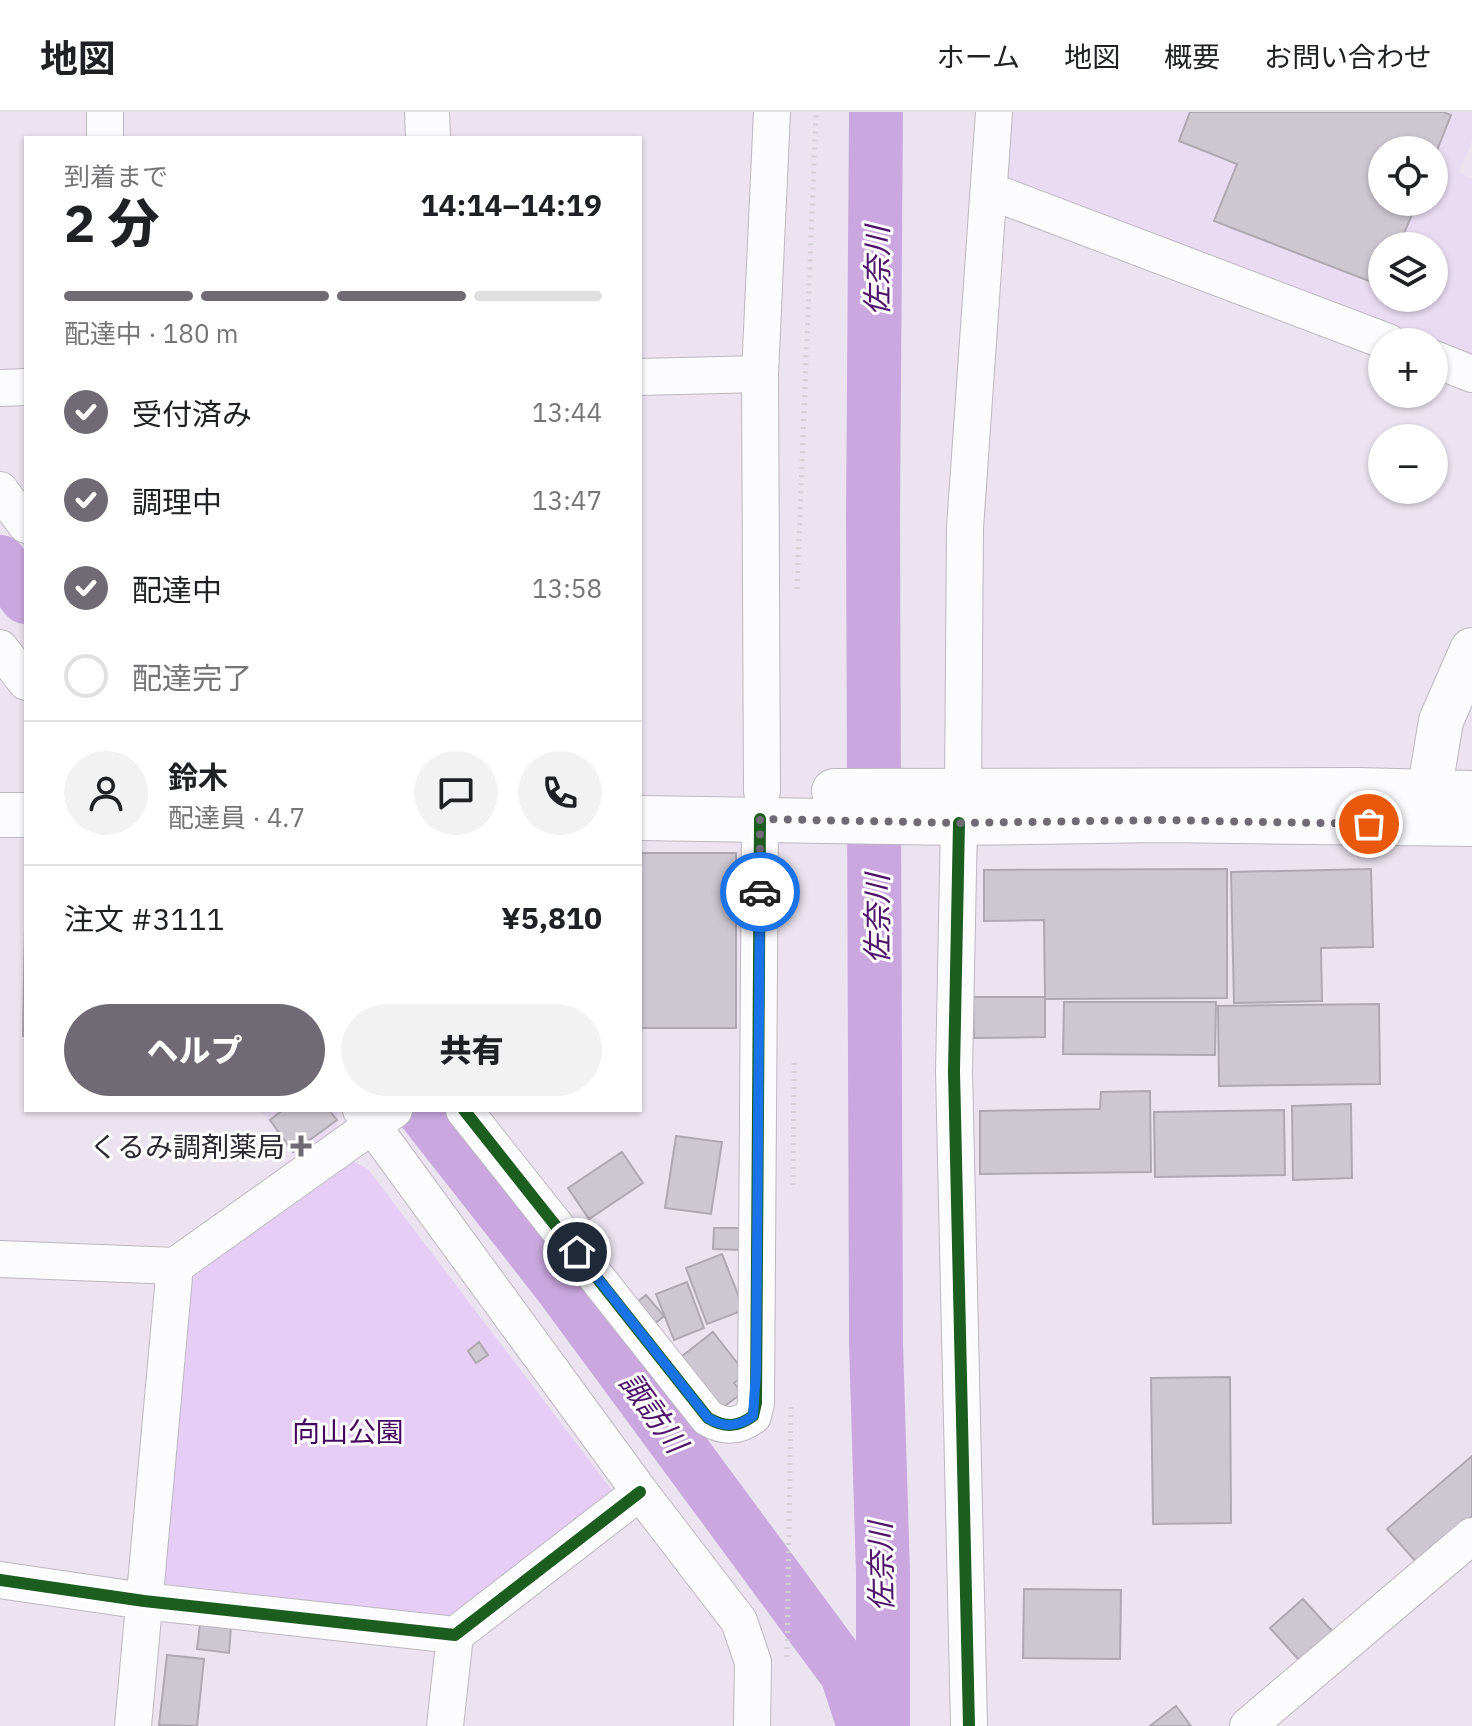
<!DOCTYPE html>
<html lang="ja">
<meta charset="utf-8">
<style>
:root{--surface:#fff;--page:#f2f2f2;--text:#202124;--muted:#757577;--line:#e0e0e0;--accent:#706a74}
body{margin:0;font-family:"IBM Plex Sans","Noto Sans JP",sans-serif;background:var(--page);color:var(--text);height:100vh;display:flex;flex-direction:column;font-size:30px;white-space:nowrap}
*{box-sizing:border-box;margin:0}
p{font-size:26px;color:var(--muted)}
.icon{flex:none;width:44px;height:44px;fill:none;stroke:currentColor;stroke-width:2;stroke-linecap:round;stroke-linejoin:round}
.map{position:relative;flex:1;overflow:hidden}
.sheet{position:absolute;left:24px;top:24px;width:618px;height:976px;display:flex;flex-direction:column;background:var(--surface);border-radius:0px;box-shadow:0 2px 6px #0004}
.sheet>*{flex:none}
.buttons{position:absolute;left:1368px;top:24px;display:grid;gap:16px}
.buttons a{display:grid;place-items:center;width:80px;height:80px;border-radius:50%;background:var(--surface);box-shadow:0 2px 6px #0004;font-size:40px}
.pin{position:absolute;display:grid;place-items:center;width:68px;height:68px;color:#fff;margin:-34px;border:4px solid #fff;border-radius:50%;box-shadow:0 2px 8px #0007}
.courier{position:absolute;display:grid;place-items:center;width:80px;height:80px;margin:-40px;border:6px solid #1a73e8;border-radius:50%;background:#fff;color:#222;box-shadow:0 2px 10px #0007}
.headline em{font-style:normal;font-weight:800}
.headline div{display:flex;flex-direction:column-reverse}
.headline{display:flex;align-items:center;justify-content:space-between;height:136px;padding:0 40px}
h1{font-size:52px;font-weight:800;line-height:60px}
.bar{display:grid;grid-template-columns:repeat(4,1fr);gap:12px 8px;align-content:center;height:96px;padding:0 40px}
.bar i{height:10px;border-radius:6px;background:var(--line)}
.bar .current{background:var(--accent)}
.bar p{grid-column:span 4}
.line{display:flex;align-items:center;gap:20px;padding:0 40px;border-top:2px solid var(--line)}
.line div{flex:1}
.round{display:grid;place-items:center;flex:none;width:84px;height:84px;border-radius:42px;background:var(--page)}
ol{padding:0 40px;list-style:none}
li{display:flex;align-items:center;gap:24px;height:88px}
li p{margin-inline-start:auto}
li .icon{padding:8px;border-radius:50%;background:var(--accent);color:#fff;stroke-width:4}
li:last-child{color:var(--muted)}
li i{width:44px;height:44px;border:4px solid var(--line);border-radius:50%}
.cta{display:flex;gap:16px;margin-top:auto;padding:16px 40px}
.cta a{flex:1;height:92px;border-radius:48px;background:var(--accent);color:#fff;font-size:32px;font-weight:800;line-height:92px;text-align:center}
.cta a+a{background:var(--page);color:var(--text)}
header{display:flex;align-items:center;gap:48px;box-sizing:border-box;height:112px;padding:0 40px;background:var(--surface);border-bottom:2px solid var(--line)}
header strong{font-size:38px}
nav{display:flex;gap:44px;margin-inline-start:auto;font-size:28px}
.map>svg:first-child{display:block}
.built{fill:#e9dcf2;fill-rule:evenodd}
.green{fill:#e5cdf5}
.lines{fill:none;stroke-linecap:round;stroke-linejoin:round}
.river{stroke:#caa8df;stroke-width:54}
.building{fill:#cdc7d2;stroke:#ada8b1;stroke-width:2}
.minor-casing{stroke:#bdb7c1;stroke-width:38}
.tertiary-casing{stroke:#bdb7c1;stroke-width:46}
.path{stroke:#d3d0d5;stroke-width:5;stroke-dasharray:2 6;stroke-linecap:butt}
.minor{stroke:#fcfbfd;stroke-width:36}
.tertiary{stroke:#fcfbfd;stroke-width:44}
.cycleway-casing{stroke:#fff;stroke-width:17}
.cycleway{stroke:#1b5e20;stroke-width:12}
.done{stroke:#706a74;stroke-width:8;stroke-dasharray:0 14.4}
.route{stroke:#1a73e8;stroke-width:10}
.poi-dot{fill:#706a74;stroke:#fff;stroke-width:3}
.labels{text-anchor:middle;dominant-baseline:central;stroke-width:6;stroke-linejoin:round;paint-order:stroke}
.poi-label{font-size:28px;fill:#2d2831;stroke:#fff;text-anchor:end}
.park-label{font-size:28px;fill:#43035e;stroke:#fff}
.water-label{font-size:30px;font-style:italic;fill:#4e136a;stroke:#fff}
</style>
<header>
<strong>地図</strong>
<nav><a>ホーム</a><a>地図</a><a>概要</a><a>お問い合わせ</a></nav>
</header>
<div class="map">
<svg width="1472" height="1614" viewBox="0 0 1472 1614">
<rect width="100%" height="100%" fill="#ebe4f0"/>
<path class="built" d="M1010 0H1472V29L1459 61 1472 66V249L1434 230H1422L1006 70ZM1382 38H1434V90H1382ZM1382 134H1434V186H1382Z
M260 998H336L339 1003 336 1020 296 1048Z"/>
<path class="green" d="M354 1050 368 1057 611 1377 610 1388 455 1505 166 1472 161 1464 188 1174 194 1164Z"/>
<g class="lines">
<path class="river" d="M876 0 873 404 876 1231 883 1461V1614
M0 450 26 485
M423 998 558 1170 847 1562 864 1614"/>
</g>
<path class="building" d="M1190 0H1443L1451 3 1434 46V38H1382V90H1417L1399 134H1382V174L1214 109 1237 52 1179 29Z
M640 741H736V916H640Z
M1227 757V886L1045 887 1044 808 984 809V758Z
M1371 757 1373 835 1321 836 1322 889 1234 891 1231 760Z
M26 759V924H23Z
M973 885H1045V925L974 926Z
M1064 890H1216L1215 943 1063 942Z
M1379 892 1380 972 1219 974 1218 894Z
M1150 979 1151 1060 980 1062V999L1100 997 1101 980Z
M1351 992 1352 1066 1293 1068 1292 994Z
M283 998H329L337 1008 293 1040 270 1008Z
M1284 998 1285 1063 1155 1065 1154 1000Z
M676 1024 722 1030 711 1102 665 1096Z
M622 1040 643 1071 589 1107 568 1076Z
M714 1116H742V1138L713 1137Z
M722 1142 744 1198 707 1212 686 1156Z
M687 1170 704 1216 674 1228 656 1182Z
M646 1183 664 1204 653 1213 636 1191Z
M713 1220 746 1262 734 1271 742 1281 722 1296 681 1245Z
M479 1230 488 1243 476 1251 468 1239Z
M1230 1265 1231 1411 1153 1412 1151 1266Z
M1472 1344V1404L1417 1451 1387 1417Z
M1024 1477 1121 1478 1120 1547 1023 1546Z
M1303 1487 1333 1520 1300 1549 1270 1516Z
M200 1512 231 1515 229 1541 197 1537Z
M167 1543 204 1547 197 1614 159 1613Z
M1176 1594 1191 1614H1150Z"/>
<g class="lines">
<defs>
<path id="minor" d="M105 0V26
M990 79 1388 230
M1434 247 1472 262
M640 265 760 262
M0 276 26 275
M0 378 26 413
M0 536 26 570
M963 678 965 416 994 0
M762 679 760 262 772 0
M959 711 954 959 969 1614
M361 998 640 1380 739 1509 753 1550 752 1614
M464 998 708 1306C725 1316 738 1315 753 1304L756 1291 760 707
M0 1147 175 1154 394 998
M0 1468 144 1489 455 1523 640 1380
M133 1614 175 1154
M445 1614 455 1523
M1248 1614 1472 1424"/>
<path id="tertiary" d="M427 0 428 26
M834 679 1358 678 1472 681
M0 703H26
M640 706 959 711 1161 708 1472 712
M1429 710V681L1441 609 1472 538"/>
</defs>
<use href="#minor" class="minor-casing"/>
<use href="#tertiary" class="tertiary-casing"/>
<path class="path" d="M797 477 816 0
M793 1073 794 951
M787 1545 791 1295"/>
<use href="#minor" class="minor"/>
<use href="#tertiary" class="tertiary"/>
<defs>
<path id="cycleway" d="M959 711 954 959 969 1614
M464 998 708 1306C725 1316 738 1315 753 1304L756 1291 760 707
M0 1468 144 1489 455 1523 640 1380"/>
</defs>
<use href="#cycleway" class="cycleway-casing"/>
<use href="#cycleway" class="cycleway"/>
</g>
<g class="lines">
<path class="done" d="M760 780V707L959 711 1161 708 1369 712"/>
<path class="route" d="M577 1140 708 1306C724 1316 738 1315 753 1304L756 1260 760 780"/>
</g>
<path class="poi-dot" d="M297 1022h8v8h8v8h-8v8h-8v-8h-8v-8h8z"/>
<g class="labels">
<g class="poi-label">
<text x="285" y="1034">くるみ調剤薬局</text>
</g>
<g class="park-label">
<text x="348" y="1319">向山公園</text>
</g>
<g class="water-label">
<text transform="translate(876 159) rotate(-90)">佐奈川</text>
<text transform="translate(876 807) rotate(-90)">佐奈川</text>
<text transform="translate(654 1300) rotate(54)">諏訪川</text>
<text transform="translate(880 1455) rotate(-91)">佐奈川</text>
</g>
</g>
</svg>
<div class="buttons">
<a><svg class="icon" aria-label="locate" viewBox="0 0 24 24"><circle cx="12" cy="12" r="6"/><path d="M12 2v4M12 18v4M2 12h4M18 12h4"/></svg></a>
<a><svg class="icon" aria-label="layers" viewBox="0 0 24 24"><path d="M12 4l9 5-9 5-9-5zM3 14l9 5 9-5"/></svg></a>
<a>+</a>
<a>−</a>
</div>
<div class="pin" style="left:1369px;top:712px;background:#ea580c"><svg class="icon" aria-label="bag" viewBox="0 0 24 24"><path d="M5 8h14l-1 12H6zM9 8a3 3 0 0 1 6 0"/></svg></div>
<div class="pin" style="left:577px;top:1140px;background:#1f2937"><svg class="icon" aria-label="home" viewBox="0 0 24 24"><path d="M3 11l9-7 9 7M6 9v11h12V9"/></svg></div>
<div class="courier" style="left:760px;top:780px"><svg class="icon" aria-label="car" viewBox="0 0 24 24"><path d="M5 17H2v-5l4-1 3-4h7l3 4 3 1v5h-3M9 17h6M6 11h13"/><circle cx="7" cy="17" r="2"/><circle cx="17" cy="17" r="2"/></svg></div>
<section class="sheet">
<div class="headline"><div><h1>2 分</h1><p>到着まで</p></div><em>14:14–14:19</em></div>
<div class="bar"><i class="current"></i><i class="current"></i><i class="current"></i><i></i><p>配達中 · 180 m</p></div>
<ol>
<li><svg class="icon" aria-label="check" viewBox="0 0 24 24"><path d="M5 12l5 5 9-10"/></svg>受付済み<p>13:44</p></li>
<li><svg class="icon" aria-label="check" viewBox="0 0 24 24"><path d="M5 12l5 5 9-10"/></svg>調理中<p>13:47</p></li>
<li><svg class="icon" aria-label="check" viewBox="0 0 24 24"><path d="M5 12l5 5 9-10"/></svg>配達中<p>13:58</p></li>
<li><i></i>配達完了</li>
</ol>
<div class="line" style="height:144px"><a class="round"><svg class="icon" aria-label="person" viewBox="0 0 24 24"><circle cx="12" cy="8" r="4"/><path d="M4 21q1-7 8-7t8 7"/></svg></a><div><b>鈴木</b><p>配達員 · 4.7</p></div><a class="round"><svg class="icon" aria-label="chat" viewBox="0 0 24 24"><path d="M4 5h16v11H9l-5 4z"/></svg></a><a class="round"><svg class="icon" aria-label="phone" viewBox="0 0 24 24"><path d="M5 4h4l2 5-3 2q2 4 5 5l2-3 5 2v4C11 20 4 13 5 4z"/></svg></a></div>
<div class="line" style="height:104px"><div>注文 #3111</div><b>¥5,810</b></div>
<div class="cta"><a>ヘルプ</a><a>共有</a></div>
</section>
</div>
